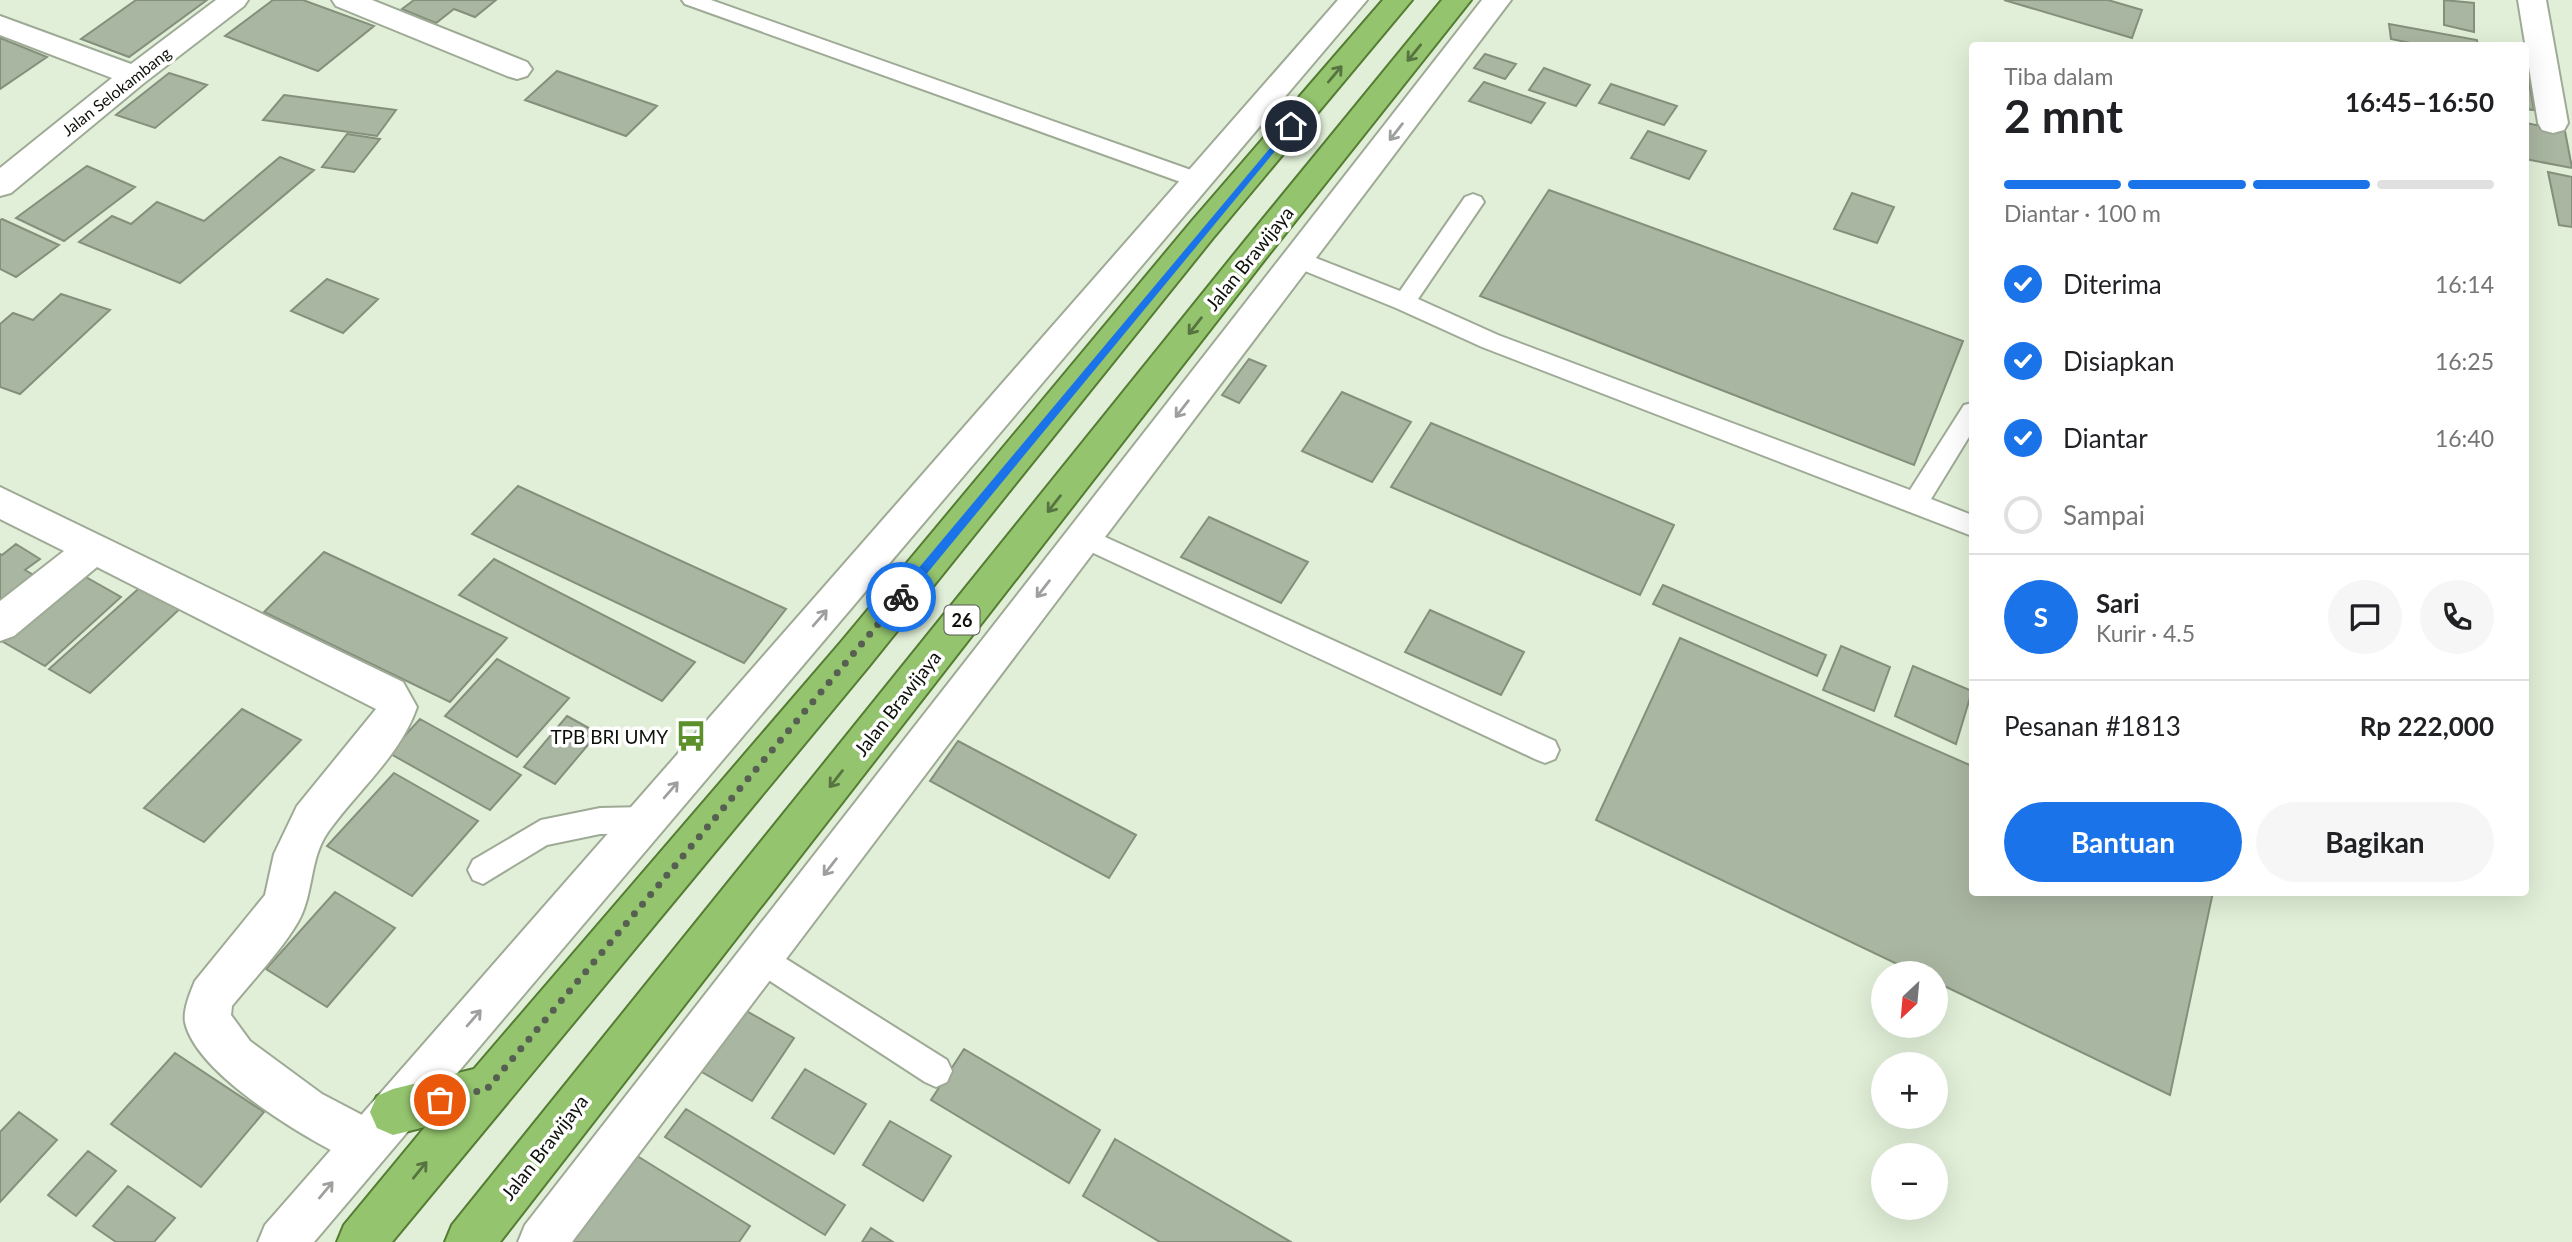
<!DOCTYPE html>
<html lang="id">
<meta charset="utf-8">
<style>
:root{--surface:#fff;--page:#f6f6f6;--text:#202124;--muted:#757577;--line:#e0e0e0;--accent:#1a73e8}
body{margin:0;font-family:Lato,sans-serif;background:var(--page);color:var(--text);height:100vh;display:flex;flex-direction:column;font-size:26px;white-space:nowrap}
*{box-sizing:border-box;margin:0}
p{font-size:23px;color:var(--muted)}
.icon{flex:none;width:38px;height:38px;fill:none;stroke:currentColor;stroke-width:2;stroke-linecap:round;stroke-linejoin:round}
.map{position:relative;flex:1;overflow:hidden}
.sheet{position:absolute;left:1969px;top:42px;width:560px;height:854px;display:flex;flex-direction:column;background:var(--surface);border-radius:7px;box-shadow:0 7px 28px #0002}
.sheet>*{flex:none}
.needle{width:46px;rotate:206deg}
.buttons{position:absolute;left:1871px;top:961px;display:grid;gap:14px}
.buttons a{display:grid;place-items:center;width:77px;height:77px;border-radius:50%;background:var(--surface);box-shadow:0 7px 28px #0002;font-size:35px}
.pin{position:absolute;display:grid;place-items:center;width:60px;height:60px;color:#fff;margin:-30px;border:4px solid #fff;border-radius:50%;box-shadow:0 2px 7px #0007}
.courier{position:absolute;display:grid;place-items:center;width:70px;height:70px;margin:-35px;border:5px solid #1a73e8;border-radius:50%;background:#fff;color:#222;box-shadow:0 2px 9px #0007}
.head em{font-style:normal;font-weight:700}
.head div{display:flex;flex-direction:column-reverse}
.head{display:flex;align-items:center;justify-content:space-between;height:119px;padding:0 35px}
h1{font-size:46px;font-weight:700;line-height:52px}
.bar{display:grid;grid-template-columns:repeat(4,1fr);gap:10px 7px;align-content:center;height:84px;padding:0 35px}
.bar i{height:9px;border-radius:5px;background:var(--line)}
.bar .on{background:var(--accent)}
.bar p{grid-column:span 4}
.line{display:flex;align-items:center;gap:18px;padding:0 35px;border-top:2px solid var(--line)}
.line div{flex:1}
.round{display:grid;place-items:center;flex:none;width:74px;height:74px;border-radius:37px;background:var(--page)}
ol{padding:0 35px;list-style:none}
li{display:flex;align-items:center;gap:21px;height:77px}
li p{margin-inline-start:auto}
li .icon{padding:7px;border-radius:50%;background:var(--accent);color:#fff;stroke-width:4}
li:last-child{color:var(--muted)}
li i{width:38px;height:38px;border:4px solid var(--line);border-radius:50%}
.button{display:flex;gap:14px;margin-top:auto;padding:14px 35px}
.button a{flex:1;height:80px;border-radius:42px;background:var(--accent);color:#fff;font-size:28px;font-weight:700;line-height:80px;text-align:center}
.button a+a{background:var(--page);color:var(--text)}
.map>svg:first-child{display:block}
.building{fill:#a9b6a1;stroke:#84907c;stroke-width:2}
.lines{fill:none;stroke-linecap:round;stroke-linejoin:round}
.service-casing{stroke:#9eaa95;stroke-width:4}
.minor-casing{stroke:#9eaa95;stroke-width:4}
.tertiary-casing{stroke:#9eaa95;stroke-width:4}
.trunk-casing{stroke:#547c33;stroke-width:4}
.service{fill:#fff;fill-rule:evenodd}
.minor{fill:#fff;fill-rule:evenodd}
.tertiary{fill:#fff;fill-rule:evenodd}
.trunk{fill:#94c46e;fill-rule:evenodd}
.oneway{stroke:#577341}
.oneway2{stroke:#9ea09d}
.route{fill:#1a73e8}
.done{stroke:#575f52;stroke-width:7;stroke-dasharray:0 12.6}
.labels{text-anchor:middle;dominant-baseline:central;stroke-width:7;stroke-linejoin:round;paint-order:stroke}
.far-street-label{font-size:16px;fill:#0d110a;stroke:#fff}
.shield{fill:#fff;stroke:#565854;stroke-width:2}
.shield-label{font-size:18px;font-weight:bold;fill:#0d110a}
.street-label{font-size:19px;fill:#0d110a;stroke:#fff}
.poi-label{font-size:19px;fill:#0d110a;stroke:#fff;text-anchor:end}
</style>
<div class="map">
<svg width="2572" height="1242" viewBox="0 0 2572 1242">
<rect width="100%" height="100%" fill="#e1efd8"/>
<path class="building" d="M136 0H207L129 57 81 39Z
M273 0H303L374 26 318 71 225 36Z
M414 0H496L475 17 454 9 436 23 402 9Z
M2004 0H2108L2142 10 2132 38Z
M2444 0 2474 3V32L2444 25Z
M2389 24 2477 40 2478 46H2425L2391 39Z
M0 38 47 57 0 89Z
M1485 54 1516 64 1505 79 1474 68Z
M1544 68 1590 85 1576 106 1529 90Z
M557 71 657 106 626 136 525 100Z
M169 73 207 85 155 128 116 115Z
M2525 76H2528L2534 110 2525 109Z
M1484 82 1545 103 1531 123 1469 101Z
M1611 84 1677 106 1664 125 1599 103Z
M284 95 396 110 377 136 263 120Z
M2525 119 2526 123 2565 131 2572 168 2525 159Z
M1648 131 1706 151 1689 179 1631 158Z
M347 134 380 139 354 172 322 167Z
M280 157 314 170 180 283 79 242 112 216 131 224 157 202 204 221Z
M87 166 135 187 64 241 16 218Z
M2548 172 2572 177V227L2559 225Z
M1549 190 1963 341 1914 465 1480 296Z
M1852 193 1894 207 1877 243 1834 229Z
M2 219 59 245 16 277 0 269V220Z
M327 279 378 299 343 333 291 311Z
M61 294 110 310 20 394 0 387V324L13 313 33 320Z
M1249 359 1266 366 1239 403 1222 395Z
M1342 392 1411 422 1372 482 1302 451Z
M1431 423 1674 525 1640 595 1391 487Z
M518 486 786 609 744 663 472 534Z
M1209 517 1308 562 1281 603 1181 557Z
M16 544 40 559 25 570 42 580 0 615V554L2 555Z
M324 552 507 638 450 702 264 612Z
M494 559 695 662 662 701 459 595Z
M77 572 121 597 45 666 0 640Z
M146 582 185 604 90 693 49 669Z
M1663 585 1826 655 1817 676 1653 604Z
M1430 610 1524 652 1501 695 1405 652Z
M1680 638 1972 766V892H2213L2170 1095 1936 982V973H1916L1596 820Z
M1841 646 1890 667 1874 711 1823 690Z
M497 659 569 698 517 757 445 716Z
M1913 666 1972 691 1956 744 1895 716Z
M242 709 301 740 204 842 144 808Z
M567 716 598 733 555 784 524 767Z
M420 719 521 775 490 810 389 753Z
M958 741 1136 835 1109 878 930 781Z
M394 773 478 821 412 896 327 846Z
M335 892 395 928 327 1007 266 969Z
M743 1009 794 1038 752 1101 700 1071Z
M964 1049 1100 1130 1069 1183 931 1100Z
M175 1053 264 1112 201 1187 111 1124Z
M805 1069 866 1104 834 1154 772 1118Z
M686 1109 845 1205 825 1235 665 1137Z
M19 1112 57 1140 0 1202V1132Z
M890 1121 951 1156 923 1201 863 1165Z
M1115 1139 1291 1242H1160L1083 1196Z
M88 1151 116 1171 76 1216 48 1195Z
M634 1154 750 1226 739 1242H571Z
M128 1186 175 1218 154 1242H116L93 1226Z
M871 1228 893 1242H862Z"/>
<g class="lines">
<defs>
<path id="service" d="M682 0H711L1205 175 1208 180 1205 185 1197 187 1189 185 685 4Z
M1473 194 1481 197 1484 202 1418 299 1498 335 1910 490 1964 405 1972 403V432L1931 499 1972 515V536L1482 347 1396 308 1290 265 1287 259 1290 253 1298 251 1400 291 1465 197Z
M1083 527 1555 741 1559 750 1555 759 1545 763 1535 759 1074 544 1070 537 1074 530Z
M645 807 655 811 659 820 655 829 645 833 600 834 547 845 483 884 473 880 468 870 473 860 541 820 600 808Z
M761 943 947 1060 952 1071 947 1082 936 1087 925 1082 750 968 746 958 750 948Z"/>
<path id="minor" d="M216 0H248L244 6 144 83 11 193 0 196V168L112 78 0 35V16L131 64Z
M332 0H372L527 62 532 69 527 76 517 79 507 76 336 6Z
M2518 0H2546L2568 123 2564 130 2553 133 2542 130 2538 123Z
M0 487 403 682 417 707C400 756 358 790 328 832 309 859 314 894 298 922 281 951 253 980 232 1006L231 1015 250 1041 322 1094 383 1126 390 1143 383 1160 366 1167C318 1147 196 1076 185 1022 183 1010 190 993 195 981L265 895 274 854 297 806 376 709 97 567 14 636 0 641V601L64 551 0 519Z"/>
<path id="tertiary" d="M1338 0H1367L314 1242H258L265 1225Z
M1482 0H1511L572 1242H518L525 1225Z"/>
<path id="trunk" d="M1383 0H1412L1213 238 869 666 392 1242H337L344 1225 425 1127 393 1135 377 1128 370 1112 377 1096 393 1089 474 1069 841 642 1191 222Z
M1442 0H1471L1266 258 500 1242H445L452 1225 1244 242Z"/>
</defs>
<use href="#service" class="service-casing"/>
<use href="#minor" class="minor-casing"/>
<use href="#tertiary" class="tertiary-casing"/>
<use href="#trunk" class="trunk-casing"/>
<use href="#service" class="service"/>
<use href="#minor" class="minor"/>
<use href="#tertiary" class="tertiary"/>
<use href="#trunk" class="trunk"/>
</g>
<defs><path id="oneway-shaft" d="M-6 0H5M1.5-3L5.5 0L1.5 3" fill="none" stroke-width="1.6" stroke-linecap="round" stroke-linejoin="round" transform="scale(1.75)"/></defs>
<g class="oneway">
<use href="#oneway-shaft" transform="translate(1414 53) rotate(129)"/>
<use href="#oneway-shaft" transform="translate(1335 74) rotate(-50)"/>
<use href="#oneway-shaft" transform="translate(1195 326) rotate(128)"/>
<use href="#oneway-shaft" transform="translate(1054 504) rotate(128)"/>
<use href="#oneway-shaft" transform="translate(836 779) rotate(128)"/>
<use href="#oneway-shaft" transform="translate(420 1170) rotate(-51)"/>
</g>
<g class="oneway2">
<use href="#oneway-shaft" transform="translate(1396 132) rotate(128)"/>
<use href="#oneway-shaft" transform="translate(1182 409) rotate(128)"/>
<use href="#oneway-shaft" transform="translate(1043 589) rotate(128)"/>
<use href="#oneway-shaft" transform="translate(820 618) rotate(-49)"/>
<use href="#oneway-shaft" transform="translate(671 790) rotate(-49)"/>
<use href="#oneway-shaft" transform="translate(830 867) rotate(128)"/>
<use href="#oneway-shaft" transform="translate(474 1018) rotate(-49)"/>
<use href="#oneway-shaft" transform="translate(326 1190) rotate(-50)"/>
</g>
<path class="route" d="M1291 123 1294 124V128L905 600H897V594Z"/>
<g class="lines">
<path class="done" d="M440 1100 487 1089 901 597"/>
</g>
<defs>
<symbol id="bus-bare" viewBox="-9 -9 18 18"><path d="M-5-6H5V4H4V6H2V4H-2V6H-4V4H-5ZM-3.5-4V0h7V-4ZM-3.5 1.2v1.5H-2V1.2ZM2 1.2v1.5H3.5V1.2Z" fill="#5b902a" stroke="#fff" stroke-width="2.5" paint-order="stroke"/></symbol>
</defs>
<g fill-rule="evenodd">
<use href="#bus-bare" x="669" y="714" width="44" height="44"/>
</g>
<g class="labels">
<g class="far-street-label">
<text transform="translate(116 91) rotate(-38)">Jalan Selokambang</text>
</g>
<rect class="shield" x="944.5" y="605.5" width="35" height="29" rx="5"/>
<g class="shield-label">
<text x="962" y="620">26</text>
</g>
<g class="street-label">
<text transform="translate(1249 258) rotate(-51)">Jalan Brawijaya</text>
<text transform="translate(897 703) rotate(-52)">Jalan Brawijaya</text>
<text transform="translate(544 1147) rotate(-52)">Jalan Brawijaya</text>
</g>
<g class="poi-label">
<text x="668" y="736">TPB BRI UMY</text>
</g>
</g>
</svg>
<div class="buttons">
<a><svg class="needle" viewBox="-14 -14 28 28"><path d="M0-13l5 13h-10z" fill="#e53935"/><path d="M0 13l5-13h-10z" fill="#757577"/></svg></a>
<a>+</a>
<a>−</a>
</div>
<div class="pin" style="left:440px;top:1100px;background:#ea580c"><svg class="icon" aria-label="bag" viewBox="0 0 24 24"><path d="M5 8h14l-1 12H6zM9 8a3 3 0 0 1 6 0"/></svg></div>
<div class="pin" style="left:1291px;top:126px;background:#1f2937"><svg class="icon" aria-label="home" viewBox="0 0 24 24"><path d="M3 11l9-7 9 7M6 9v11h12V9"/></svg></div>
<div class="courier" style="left:901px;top:597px"><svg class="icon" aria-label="bike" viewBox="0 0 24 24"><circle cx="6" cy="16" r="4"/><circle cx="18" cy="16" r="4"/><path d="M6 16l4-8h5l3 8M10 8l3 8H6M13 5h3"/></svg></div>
<section class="sheet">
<div class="head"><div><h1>2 mnt</h1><p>Tiba dalam</p></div><em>16:45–16:50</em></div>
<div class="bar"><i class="on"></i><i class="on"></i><i class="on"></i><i></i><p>Diantar · 100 m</p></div>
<ol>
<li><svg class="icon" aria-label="check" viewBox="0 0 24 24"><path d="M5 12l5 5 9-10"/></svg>Diterima<p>16:14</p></li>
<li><svg class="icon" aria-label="check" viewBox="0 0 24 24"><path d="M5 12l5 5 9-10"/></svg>Disiapkan<p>16:25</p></li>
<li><svg class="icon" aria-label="check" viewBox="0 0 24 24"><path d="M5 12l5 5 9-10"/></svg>Diantar<p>16:40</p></li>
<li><i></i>Sampai</li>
</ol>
<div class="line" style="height:126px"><b class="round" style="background:var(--accent);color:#fff">S</b><div><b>Sari</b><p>Kurir · 4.5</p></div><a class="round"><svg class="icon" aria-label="chat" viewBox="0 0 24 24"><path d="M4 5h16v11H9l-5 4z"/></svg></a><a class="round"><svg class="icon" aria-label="phone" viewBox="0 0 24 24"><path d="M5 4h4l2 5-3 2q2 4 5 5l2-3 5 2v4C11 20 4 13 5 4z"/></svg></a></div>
<div class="line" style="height:91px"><div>Pesanan #1813</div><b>Rp 222,000</b></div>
<div class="button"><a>Bantuan</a><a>Bagikan</a></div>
</section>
</div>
